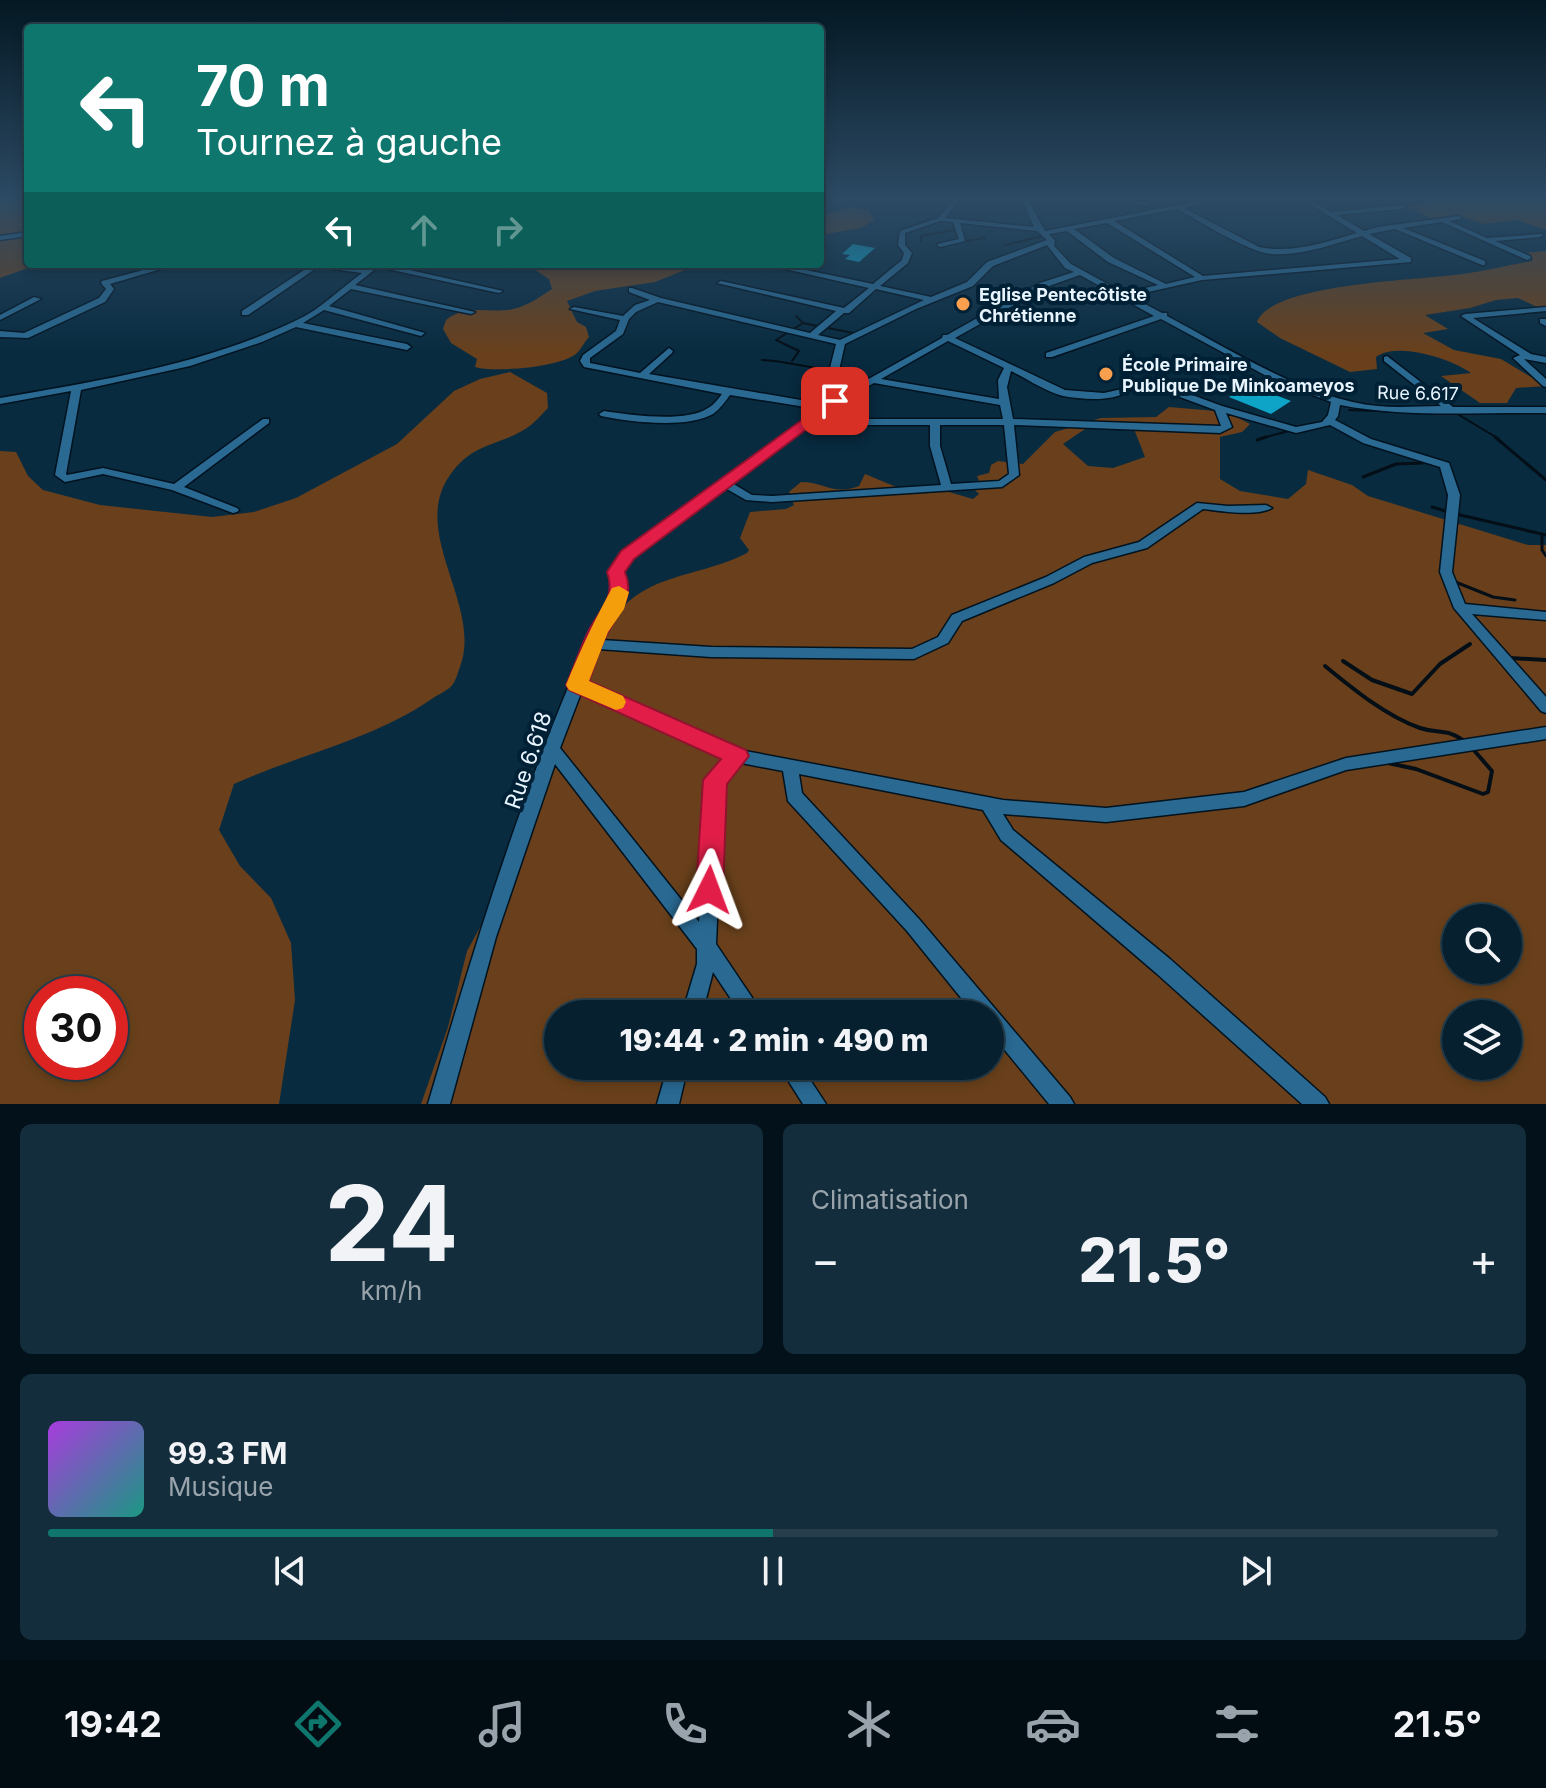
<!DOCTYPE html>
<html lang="fr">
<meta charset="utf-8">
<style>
body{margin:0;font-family:Inter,sans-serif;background:#142d3c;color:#f1f3f6;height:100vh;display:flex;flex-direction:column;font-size:30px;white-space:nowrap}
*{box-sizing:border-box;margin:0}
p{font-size:26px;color:#98a3ab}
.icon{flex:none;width:44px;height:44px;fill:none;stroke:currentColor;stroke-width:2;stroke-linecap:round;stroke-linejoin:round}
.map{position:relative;height:1104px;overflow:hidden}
.drawer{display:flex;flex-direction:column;gap:20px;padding:20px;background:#03121a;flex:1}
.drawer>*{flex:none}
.hud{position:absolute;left:24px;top:24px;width:800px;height:244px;border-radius:8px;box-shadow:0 4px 12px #0003,0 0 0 2px #273e4c;background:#0f766e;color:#fff;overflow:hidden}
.tools{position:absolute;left:1442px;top:904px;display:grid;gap:16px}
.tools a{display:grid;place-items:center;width:80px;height:80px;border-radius:50%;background:#062030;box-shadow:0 4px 12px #0003,0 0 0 2px #273e4c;font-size:40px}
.speed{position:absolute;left:24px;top:976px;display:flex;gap:16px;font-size:40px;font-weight:700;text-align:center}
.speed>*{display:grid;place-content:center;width:104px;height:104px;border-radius:50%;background:#062030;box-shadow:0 4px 12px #0003,0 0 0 2px #273e4c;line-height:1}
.speed .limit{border:12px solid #d22;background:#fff;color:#111}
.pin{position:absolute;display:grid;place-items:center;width:68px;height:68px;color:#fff;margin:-34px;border-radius:16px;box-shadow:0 4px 12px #0006}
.me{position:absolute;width:88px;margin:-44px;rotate:3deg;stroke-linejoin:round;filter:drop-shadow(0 0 6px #0008)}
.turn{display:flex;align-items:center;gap:28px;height:168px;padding:0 40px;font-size:36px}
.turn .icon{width:104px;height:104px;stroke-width:2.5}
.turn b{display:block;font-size:56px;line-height:68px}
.lanes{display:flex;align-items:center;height:76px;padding:0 40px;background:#0003;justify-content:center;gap:40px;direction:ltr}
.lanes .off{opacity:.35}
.big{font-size:60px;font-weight:800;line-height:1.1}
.drawer .widget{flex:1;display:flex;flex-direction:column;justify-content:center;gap:12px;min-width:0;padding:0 28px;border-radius:12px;background:#142d3c}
.drawer .dial{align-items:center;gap:0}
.dial b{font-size:104px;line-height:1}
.song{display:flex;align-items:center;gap:24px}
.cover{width:96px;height:96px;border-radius:12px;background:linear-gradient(135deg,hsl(280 70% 55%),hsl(170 70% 35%))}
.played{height:8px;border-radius:4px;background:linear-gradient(90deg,#0f766e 50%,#273e4c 50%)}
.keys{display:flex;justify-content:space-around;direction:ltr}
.heat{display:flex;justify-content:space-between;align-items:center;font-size:44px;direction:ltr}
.drawer .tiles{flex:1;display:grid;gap:20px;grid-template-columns:1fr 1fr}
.widget:last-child{grid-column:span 2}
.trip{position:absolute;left:544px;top:1000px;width:460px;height:80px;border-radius:40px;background:#062030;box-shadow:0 4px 12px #0003,0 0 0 2px #273e4c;font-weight:800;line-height:80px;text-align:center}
.tab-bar{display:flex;height:128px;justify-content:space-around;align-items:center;background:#020d13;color:#98a3ab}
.tab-bar .icon{width:56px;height:56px}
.tab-bar .selected{color:#0f766e}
.tab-bar b{font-size:36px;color:#f1f3f6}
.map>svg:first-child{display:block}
.green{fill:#69401b;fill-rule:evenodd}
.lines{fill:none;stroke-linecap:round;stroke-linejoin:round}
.stream-far2{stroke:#040e16;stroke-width:2}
.stream-far1{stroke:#040e16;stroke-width:3}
.stream{stroke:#040e16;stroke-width:4}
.building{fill:#0da4c7}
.minor-casing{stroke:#01121f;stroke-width:3}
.minor{fill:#296992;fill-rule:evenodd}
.route{fill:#e11d48;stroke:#92132f;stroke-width:2}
.slow{fill:#f59e0b}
.poi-dot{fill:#f99f4d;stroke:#002135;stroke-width:3}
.labels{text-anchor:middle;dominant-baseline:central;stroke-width:8;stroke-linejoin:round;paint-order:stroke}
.far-poi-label{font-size:18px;font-weight:bold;fill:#e8f4fe;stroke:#002135;text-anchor:start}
.far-street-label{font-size:18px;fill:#e8f4fe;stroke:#002135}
.street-label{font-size:22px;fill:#e8f4fe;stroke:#002135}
</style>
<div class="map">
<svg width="1546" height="1104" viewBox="0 0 1546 1104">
<rect width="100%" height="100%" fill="#082b40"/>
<g class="green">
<path d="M0,200H28V264H39L0,278Z"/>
<path d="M1421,200H1546V230L1517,220L1483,224L1460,216L1435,220L1405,206L1427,204Z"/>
<path d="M849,207L868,210L874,220L861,228L820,235V216Z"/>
<path d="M1546,251V307H1537L1518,298L1496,300L1470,308L1425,315L1448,329L1423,333L1454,350L1501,359L1546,386L1516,388L1507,403H1480L1441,376L1471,373C1452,359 1397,341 1376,357L1377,369L1350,372L1280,338L1257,322C1270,284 1417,280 1454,275C1481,272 1507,265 1533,261L1524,253Z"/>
<path d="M526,264H700L655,282L595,291L567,301L577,322L586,327L589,337C584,342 582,348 577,353C563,367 494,373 475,367L477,359L451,343L443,329L446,320C465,305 485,312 507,310C525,308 538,298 552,289L549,279Z"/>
<path d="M510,372L547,393L548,408C542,414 537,420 531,425C504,446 474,440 450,475C409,533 483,606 460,667C458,672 456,680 453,684C449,690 439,694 433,698C373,740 300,754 234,784L219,830L240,866L271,898L291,943L295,1000L279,1104H0V451L16,452L28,476L43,490L100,505L212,517L254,512L296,498L397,444L454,391L480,379ZM42,994H110V1062H42Z"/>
<path d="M1169,407L1227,412L1250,424L1242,432L1220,437V479L1240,491L1288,499L1306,484L1308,470L1352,485L1368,496L1528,545H1546V1104H421L448,1027L467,951L494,902L603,644C602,635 607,630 612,622C642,572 700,578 747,553L749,550L740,538L750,512L786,509L794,505L789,492L801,482C826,482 832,496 859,486L865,474L906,491L949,492L973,499L979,494L975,490L979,481L977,476L989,473L991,465L998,461L1023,464L1055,432L1101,418L1156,417ZM1085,429H1134L1145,457L1113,468L1088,466L1063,444ZM1456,918H1508V970H1456ZM558,1014H990V1066H558ZM1456,1014H1508V1066H1456Z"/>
</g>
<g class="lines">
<g class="stream-far2">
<path d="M906,229L930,219"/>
<path d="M921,241V236L955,230"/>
<path d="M965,241L985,238"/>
<path d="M1005,245L1043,236"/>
<path d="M796,316L803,323"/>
<path d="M762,360C787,361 808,368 832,370"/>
<path d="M792,361L799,351L776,340L803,323L858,334"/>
<path d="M1349,410L1435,413"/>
<path d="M1454,412L1499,439"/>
<path d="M1259,439L1292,430"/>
</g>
<g class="stream-far1">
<path d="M1495,437L1546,480"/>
<path d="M1257,440L1266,437"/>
<path d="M1363,477L1396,464L1422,463"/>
<path d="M1432,507L1449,512"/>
<path d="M1456,514L1546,535"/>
<path d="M1542,534V550L1546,556"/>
<path d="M1453,581L1493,597L1515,600"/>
</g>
<g class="stream">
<path d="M1510,658L1546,660"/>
<path d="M1343,661L1372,680L1412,694L1440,664L1470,644"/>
<path d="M1325,666C1353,689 1386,716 1420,728C1441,735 1446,727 1467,743"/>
<path d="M1388,763L1416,769L1483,794L1488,792L1492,771L1472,748"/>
</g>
</g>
<g class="building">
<path d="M853,244L875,248L859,262L845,259L850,255L842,254Z"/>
<path d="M1249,385L1291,401L1271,414L1229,397Z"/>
</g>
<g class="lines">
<defs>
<g id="minor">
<path d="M953,200H959L945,218L1034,227L1022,200H1028L1045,231L1204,200H1216L1184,208L1259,247C1292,254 1326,242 1357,233L1303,200H1310L1331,212L1402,205L1405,207L1402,209L1337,215L1364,231L1378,227L1459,216L1462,218L1461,219L1449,221L1487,238L1542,234L1543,235L1540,237L1495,241L1530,256L1531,258L1527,260L1442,222L1403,228L1485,261V265H1482L1395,229L1369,234L1411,258V262L1202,280L1130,296L1162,313H1167V316C1229,349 1309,400 1378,406C1399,408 1420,406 1441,406L1384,361V357L1387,356L1453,407H1546V413C1478,412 1407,418 1340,405L1338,416L1335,420L1371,439L1449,463L1460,495L1452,572L1465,604L1546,612V620L1472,614L1546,697V713L1541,711L1454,608L1440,572L1448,495L1440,467L1363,443L1330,425L1296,433L1226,413L1232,427L1220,433L1014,425L1019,475L1002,487L772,502L746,500L725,488L632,558L622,572C624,576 627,580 627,585C629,605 609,622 602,640L711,647L912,649L938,637L952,615L1046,577L1084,557L1139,542L1197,503L1228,506L1266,505L1272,508C1256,517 1221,511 1203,509L1147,548L1092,563L1054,583L962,621L948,643L914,659L711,657L598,649L585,682L740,750L1003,800L1106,808L1244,792L1346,758L1546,727V739L1346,770L1244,806L1106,822L1003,814L1013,830L1170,959L1325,1097L1329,1104H1302L1156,973L1001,840L983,810L799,774L802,793L919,919L1070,1097L1074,1104H1049L990,1032V1014H974L907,931L788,801L783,771L741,763L723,782L716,944L763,1014H741L713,972L702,1014H682L697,964V949L555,764L496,937L450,1104H428C470,962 513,819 570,683C577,666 584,648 591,632C603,609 620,601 610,572L624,552L809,416L810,413L818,409L730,395C725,402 720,409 713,414C686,429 630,422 601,416L599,414L604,411C630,415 686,423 708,408C714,405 718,399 722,394L584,367L580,361L583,355L616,331L620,320L570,309L574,307L623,316L635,305L650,300L629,292V288H632L661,298L810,333L836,311L717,283L721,281L844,308L869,288L763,264H777L873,284L902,260L904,253L898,245L900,231L938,218ZM1177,209C1199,221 1248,252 1271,254C1302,256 1333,244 1362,236L1400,259L1203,276L1114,221ZM940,221L953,222L959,239L938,244L937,245L940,247L965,241L960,223L1037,231L1047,240L987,262L967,282L931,297L880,286L908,263L912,253L905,245V233ZM1107,223L1195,277L1166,284L1114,258L1074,229ZM1067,231L1108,262L1158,285L1124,293L1071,264L1054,246L1055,241L1049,234ZM1047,245L1065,268L1074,272L1040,283L947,335H943L942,338L838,396L835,388L845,344L916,309L973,286L993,266ZM1080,275L1154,316L1046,353V357H1052L1161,319L1274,380L1331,402L1328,415L1322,422L1296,427L1222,406L1149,379L1130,380L1122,389L1104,393L1065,390L955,338L1046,287ZM876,289L924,300L840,340L818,335L844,313H849ZM658,302L836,344L825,388L830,400L824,404L649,374L672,353L673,351L669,348L640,373L590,363V358L623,334L629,319L636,312ZM948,341L1004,368L998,380L999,399L881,379ZM1011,371C1027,379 1046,392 1063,396C1086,400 1120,403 1136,385L1145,384L1215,410L1221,426L1013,419L1007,387ZM874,383L1000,405L1003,419H843L822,415L838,403ZM816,420L843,425H930V446L941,485L772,496L752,495L732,483ZM940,425H1004L1009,474L999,481L951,484L940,446ZM581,693L727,758L707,780L699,922L560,748Z"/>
<path d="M1112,200H1129L1151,204L1148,206Z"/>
<path d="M28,232V236L0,240V236Z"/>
<path d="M166,264H178L110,284L114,289L105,302L28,338L0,337V331L24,333L99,298L106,289L101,283L102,281Z"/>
<path d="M307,264H329L367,269L373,264H383L503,291L499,293L378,267L355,285L475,312L471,314L351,289L329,306L425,333L421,336L324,310L303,323L407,344L411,347L407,350L296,327L262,342L190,366L81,390L66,474L67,475L103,468L174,484L263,419H269V423L184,487L237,508L239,510L237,512L233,513L172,490L103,474L65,482L55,475L71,391L0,404V398C101,380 203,365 297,320C321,309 341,288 362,273L318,267L248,315H242V311L310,266Z"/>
<path d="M475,264H485L486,265L482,267Z"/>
<path d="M34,297L41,299L0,320V315Z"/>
<path d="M1546,307V311L1473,318L1531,354L1546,357V363L1524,359L1546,379V387L1543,386L1513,358L1520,355L1461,316L1465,314Z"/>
<path d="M1540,319H1546V326L1540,323Z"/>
<path d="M668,1066H688L679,1104H657Z"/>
<path d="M779,1066H801L826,1104H803Z"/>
</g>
</defs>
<use href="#minor" class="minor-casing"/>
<use href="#minor" class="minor"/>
</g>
<linearGradient id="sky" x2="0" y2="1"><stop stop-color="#041823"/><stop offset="0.56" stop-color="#2c4a64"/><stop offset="1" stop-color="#2c4a64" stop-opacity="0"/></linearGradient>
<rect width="1546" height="354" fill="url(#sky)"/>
<path class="route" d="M835,396L842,401L840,404L634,559L625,572C635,597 620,611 608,632C600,647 595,665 589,681L746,750L749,756L727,784L723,890L719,899L709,902L700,899L696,890L703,780L721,759L569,690L566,685C574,667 580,648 589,630C600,609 616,597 607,572L621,551Z"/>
<path class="slow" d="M619,586L629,592L624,609L608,632L589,681L623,696L626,702L623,708L616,710L569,690L566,685C580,651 595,619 612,588Z"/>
<g class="poi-dot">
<circle cx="963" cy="304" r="8"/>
<circle cx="1106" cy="374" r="8"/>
</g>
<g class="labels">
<g class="far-poi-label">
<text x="979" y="294">Eglise Pentecôtiste<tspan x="979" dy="21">Chrétienne</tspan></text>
<text x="1122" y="364">École Primaire<tspan x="1122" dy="21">Publique De Minkoameyos</tspan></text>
</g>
<g class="far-street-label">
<text transform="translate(1418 393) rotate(1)">Rue 6.617</text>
</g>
<g class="street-label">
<text transform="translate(528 760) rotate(-71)">Rue 6.618</text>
</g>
</g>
</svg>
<div class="tools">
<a><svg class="icon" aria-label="search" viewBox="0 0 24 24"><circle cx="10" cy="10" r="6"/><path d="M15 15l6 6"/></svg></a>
<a><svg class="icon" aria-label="layers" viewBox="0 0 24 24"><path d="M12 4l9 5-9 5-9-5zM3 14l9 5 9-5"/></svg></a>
</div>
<div class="speed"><div class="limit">30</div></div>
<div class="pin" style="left:835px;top:401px;background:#d93025"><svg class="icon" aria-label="arrive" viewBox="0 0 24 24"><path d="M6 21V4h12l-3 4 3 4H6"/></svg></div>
<svg class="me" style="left:709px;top:890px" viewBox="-20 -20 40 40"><path d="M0-17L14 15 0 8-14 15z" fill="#e11d48" stroke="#fff" stroke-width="4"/></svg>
<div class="trip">19:44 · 2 min · 490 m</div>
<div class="hud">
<div class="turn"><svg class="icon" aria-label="left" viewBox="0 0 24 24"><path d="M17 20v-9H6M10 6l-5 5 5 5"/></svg><div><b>70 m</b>Tournez à gauche</div></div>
<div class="lanes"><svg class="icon" aria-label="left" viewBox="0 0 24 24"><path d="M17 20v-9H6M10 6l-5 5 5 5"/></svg><svg class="icon off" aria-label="ahead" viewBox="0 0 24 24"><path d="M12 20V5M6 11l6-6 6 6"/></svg><svg class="icon off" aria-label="right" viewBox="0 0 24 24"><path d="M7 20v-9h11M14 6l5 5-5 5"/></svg></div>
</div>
</div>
<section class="drawer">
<div class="tiles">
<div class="widget dial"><b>24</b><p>km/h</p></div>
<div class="widget"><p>Climatisation</p>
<div class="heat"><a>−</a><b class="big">21.5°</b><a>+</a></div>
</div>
<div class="widget">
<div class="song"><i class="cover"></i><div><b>99.3 FM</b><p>Musique</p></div></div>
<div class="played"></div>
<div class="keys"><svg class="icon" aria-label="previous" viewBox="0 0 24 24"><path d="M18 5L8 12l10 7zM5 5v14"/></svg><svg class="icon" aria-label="pause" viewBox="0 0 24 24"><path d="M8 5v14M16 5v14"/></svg><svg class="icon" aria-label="next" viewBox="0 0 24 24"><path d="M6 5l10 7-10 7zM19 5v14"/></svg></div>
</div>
</div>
</section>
<nav class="tab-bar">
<b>19:42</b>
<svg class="icon selected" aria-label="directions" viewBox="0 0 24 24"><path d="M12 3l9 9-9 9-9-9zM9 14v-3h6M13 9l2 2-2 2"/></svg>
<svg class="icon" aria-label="music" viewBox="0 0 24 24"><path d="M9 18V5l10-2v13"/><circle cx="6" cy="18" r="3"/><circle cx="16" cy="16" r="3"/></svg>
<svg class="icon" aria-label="phone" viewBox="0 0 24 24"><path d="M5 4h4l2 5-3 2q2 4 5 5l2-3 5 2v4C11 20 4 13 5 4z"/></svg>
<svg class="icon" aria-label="climate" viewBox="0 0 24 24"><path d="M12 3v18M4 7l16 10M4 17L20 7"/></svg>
<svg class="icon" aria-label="car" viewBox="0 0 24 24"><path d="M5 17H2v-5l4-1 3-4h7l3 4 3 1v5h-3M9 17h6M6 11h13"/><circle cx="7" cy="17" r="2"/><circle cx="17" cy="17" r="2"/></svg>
<svg class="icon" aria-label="filters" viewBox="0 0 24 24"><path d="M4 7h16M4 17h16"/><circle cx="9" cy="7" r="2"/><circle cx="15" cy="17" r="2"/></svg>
<b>21.5°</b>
</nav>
